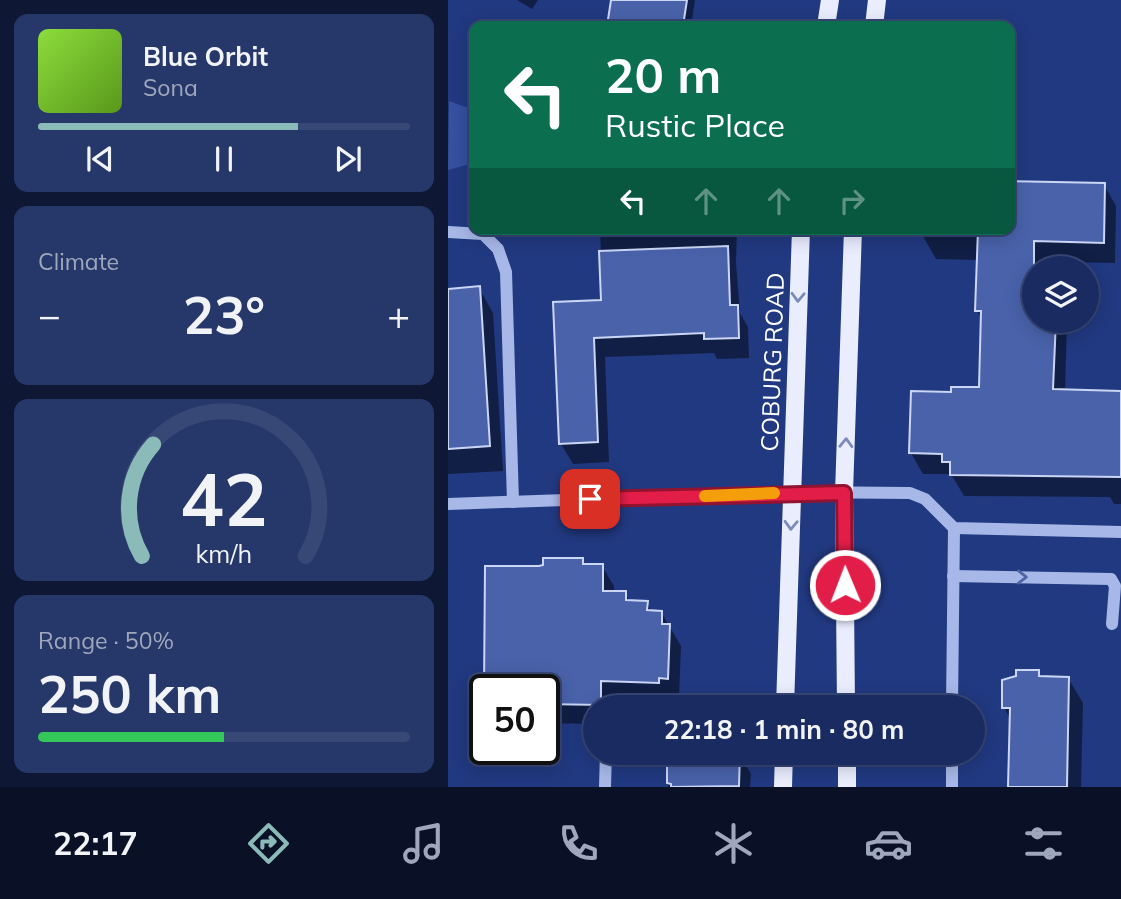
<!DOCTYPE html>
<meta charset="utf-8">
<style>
body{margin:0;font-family:Mulish,sans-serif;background:#26376a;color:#f1f3f6;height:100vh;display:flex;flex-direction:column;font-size:26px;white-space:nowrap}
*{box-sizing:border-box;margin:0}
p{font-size:23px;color:#9fa7bd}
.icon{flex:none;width:38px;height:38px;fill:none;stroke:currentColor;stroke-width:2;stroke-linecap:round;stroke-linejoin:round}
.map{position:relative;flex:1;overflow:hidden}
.side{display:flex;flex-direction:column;gap:14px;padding:14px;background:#0e1835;width:448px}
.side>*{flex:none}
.top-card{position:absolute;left:21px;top:21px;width:546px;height:214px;border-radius:14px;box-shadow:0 4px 18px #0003,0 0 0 2px #374776;background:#0b6e4f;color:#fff;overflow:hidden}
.tools{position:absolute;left:574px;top:256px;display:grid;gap:14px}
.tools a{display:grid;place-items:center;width:77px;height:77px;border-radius:50%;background:#192b61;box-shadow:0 4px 18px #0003,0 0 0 2px #374776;font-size:35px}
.speed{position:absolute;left:21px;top:674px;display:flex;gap:14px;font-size:35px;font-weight:700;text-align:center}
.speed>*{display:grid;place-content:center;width:91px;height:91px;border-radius:50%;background:#192b61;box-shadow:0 4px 18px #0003,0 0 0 2px #374776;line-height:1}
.speed .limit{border:4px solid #111;border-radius:10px;background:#fff;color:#111}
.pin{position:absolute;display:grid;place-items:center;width:60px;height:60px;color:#fff;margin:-30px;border-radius:14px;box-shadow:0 4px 10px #0006}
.me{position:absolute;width:77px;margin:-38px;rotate:359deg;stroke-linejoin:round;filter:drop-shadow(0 0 5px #0008)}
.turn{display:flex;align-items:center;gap:24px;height:147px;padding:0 21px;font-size:32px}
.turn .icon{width:91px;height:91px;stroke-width:2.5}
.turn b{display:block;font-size:49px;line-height:60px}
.lanes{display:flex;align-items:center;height:66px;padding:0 21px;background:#0003;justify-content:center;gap:35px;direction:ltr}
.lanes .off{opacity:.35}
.big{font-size:52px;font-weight:700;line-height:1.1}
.side .widget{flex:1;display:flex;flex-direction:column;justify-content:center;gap:10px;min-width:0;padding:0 24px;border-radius:14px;background:#26376a}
.side .dial{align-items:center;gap:0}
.dial svg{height:182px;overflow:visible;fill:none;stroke:#374776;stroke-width:7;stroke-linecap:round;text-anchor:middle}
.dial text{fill:#f1f3f6;stroke:none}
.song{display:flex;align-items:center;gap:21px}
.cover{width:84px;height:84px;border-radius:10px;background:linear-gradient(135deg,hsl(90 70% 55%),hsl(90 70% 35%))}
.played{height:7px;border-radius:4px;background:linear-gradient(90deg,#8bbbb9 70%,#374776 70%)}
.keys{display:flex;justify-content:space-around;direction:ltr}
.heat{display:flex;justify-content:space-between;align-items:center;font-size:38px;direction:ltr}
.charge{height:10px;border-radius:5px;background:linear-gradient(90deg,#34c759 50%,#374776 0)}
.trip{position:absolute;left:135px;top:695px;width:402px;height:70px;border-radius:35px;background:#192b61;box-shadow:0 4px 18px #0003,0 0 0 2px #374776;font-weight:700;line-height:70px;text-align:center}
.menu{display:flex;height:112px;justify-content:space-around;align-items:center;background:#0a1127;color:#9fa7bd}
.menu .icon{width:49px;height:49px}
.menu .on{color:#8bbbb9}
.menu b{font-size:32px;color:#f1f3f6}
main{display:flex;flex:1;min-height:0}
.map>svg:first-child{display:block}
.green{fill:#35519f}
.shadow{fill:#0007}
.building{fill:#4962aa;stroke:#cbd6f6;stroke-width:2}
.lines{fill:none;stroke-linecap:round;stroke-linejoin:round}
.minor{stroke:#a7b8e8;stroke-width:12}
.major{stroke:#e9edfe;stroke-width:18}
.oneway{stroke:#7b8ab9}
.oneway2{stroke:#5065a5}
.route-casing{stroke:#92132f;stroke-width:18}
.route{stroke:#e11d48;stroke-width:12}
.slow{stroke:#f59e0b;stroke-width:12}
.labels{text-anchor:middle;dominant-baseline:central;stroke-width:7;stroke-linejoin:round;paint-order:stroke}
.street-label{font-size:24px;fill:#fff;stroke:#213981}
</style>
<main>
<section class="side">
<div class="widget">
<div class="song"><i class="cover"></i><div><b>Blue Orbit</b><p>Sona</p></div></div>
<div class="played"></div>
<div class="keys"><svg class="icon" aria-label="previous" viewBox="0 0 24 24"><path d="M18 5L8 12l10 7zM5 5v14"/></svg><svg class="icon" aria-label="pause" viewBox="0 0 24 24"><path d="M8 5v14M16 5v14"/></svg><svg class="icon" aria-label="next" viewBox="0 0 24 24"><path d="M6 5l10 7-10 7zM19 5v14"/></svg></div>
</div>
<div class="widget"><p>Climate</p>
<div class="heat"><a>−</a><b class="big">23°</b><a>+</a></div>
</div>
<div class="widget dial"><svg viewBox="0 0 100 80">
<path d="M14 69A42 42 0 1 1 86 69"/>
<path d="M14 69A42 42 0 0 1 19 20" stroke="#8bbbb9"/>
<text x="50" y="56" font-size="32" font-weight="700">42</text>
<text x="50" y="72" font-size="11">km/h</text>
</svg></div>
<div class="widget"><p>Range · 50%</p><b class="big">250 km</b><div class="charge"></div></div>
</section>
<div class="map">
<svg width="673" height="787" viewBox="0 0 673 787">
<rect width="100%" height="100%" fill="#213981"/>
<path class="green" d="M1,101L26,110V163L0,170Z"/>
<g class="shadow">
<path d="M69,0H90L84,9Z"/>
<path d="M164,0H247L243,26H161Z"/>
<path d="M562,174L565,183L656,185L668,206L667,263L621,262V268H586V320H619L617,391L673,393V504H666L662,497L516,496L503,474H475L463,453L505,394L533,389L535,321L529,311L531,260L488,259L476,238V229H562Z"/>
<path d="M152,229H289L288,263L292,313L300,327L301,358L269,359L266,353L157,357L161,462L125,464L113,444L155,302Z"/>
<path d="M31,288L45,313L55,471L0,474V290Z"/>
<path d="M134,560L137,566H154L166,586V593H177L182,602H199L204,612H213L233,646L231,698H222V702L164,701V707H147V724L96,723L91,568Z"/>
<path d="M590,672L594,678H620L635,703L633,787H562L563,721L556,707Z"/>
<path d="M47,749H89V752H49Z"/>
<path d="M291,753L303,774L302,787H220L221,754Z"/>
</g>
<g class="building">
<path d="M163,0H239L235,26H159Z"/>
<path d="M562,181L657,183L656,243L586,241V320H608L605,389L673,391V477L502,475V462H494V454L461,453L463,391L503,392V387H531L533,311H527L530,229H562Z"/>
<path d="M280,246L282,305H290L291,338L256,339V333L146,338L150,442L111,444L105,302L153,300L151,251Z"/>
<path d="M32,286L42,446L0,449V289Z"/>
<path d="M95,558H135V564H155V591H178V600L200,601L199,610L214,611V624H222L220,679L211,678V683L153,681V705L96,704V690H36L37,566H91L95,565Z"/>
<path d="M568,670H591V676L621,677L619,787H560L562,708H554V680L568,676Z"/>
<path d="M292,752L291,786L223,787V784L219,783V753Z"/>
</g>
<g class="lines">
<g class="minor">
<path d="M0,232L35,234L50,249L58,272L65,502"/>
<path d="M0,504L344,492L462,493L477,499L506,528L673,532"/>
<path d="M505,576L663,579L667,586L664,624"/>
<path d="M398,700L504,699"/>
<path d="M504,707L506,528"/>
<path d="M157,787L158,752"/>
<path d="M504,787V752"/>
</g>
<g class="major">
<path d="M378,26L382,0"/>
<path d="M426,26L429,0"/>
<path d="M337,707L353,229"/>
<path d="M398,707L396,493L405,229"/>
<path d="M399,752V787"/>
<path d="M335,787L336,752"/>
</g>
</g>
<defs><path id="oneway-chevron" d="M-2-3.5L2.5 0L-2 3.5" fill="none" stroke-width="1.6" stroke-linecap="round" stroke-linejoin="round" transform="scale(1.75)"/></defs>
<g class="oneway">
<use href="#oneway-chevron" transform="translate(350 297) rotate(92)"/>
<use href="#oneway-chevron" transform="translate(398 443) rotate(-88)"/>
<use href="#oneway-chevron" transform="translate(343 525) rotate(92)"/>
</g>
<use class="oneway2" href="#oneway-chevron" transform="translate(574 577) rotate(1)"/>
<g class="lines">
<defs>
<path id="route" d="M142,499L396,493L397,585"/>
</defs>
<use href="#route" class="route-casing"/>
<use href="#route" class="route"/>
<path class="slow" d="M257,496L326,493"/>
</g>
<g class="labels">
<g class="street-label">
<text transform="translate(324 362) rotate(-88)">COBURG ROAD</text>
</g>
</g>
</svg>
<div class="tools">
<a><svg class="icon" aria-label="layers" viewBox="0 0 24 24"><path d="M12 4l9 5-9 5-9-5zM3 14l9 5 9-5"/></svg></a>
</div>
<div class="speed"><div class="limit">50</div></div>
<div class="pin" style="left:142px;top:499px;background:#d93025"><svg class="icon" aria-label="arrive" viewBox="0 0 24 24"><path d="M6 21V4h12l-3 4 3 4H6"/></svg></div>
<svg class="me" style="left:397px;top:585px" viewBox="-20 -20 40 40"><circle r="17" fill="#e11d48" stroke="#fff" stroke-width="3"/><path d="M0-11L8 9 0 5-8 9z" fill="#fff"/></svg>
<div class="trip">22:18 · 1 min · 80 m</div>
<div class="top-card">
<div class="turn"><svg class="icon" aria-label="left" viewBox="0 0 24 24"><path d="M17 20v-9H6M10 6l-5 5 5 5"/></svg><div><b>20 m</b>Rustic Place</div></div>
<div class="lanes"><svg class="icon" aria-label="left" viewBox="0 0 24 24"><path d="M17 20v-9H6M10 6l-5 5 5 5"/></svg><svg class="icon off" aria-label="ahead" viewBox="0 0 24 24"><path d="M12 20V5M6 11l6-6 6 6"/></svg><svg class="icon off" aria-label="ahead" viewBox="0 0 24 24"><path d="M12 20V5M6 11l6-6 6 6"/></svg><svg class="icon off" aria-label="right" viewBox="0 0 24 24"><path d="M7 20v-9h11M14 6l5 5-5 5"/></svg></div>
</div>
</div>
</main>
<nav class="menu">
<b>22:17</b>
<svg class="icon on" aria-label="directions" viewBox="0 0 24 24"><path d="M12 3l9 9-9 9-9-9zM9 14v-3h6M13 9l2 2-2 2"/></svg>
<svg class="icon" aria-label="music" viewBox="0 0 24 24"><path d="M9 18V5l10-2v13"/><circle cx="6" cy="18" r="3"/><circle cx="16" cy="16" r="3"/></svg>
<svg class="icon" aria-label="phone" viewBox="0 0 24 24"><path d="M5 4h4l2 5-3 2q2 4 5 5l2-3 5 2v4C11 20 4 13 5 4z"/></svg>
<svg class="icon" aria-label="climate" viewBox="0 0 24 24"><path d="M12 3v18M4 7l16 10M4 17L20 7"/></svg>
<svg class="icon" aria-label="car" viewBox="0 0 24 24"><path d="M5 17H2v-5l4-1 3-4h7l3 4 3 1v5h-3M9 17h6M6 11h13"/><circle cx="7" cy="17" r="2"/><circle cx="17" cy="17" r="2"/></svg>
<svg class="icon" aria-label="filters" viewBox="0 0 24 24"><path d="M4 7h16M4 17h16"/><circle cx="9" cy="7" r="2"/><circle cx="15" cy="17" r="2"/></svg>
</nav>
